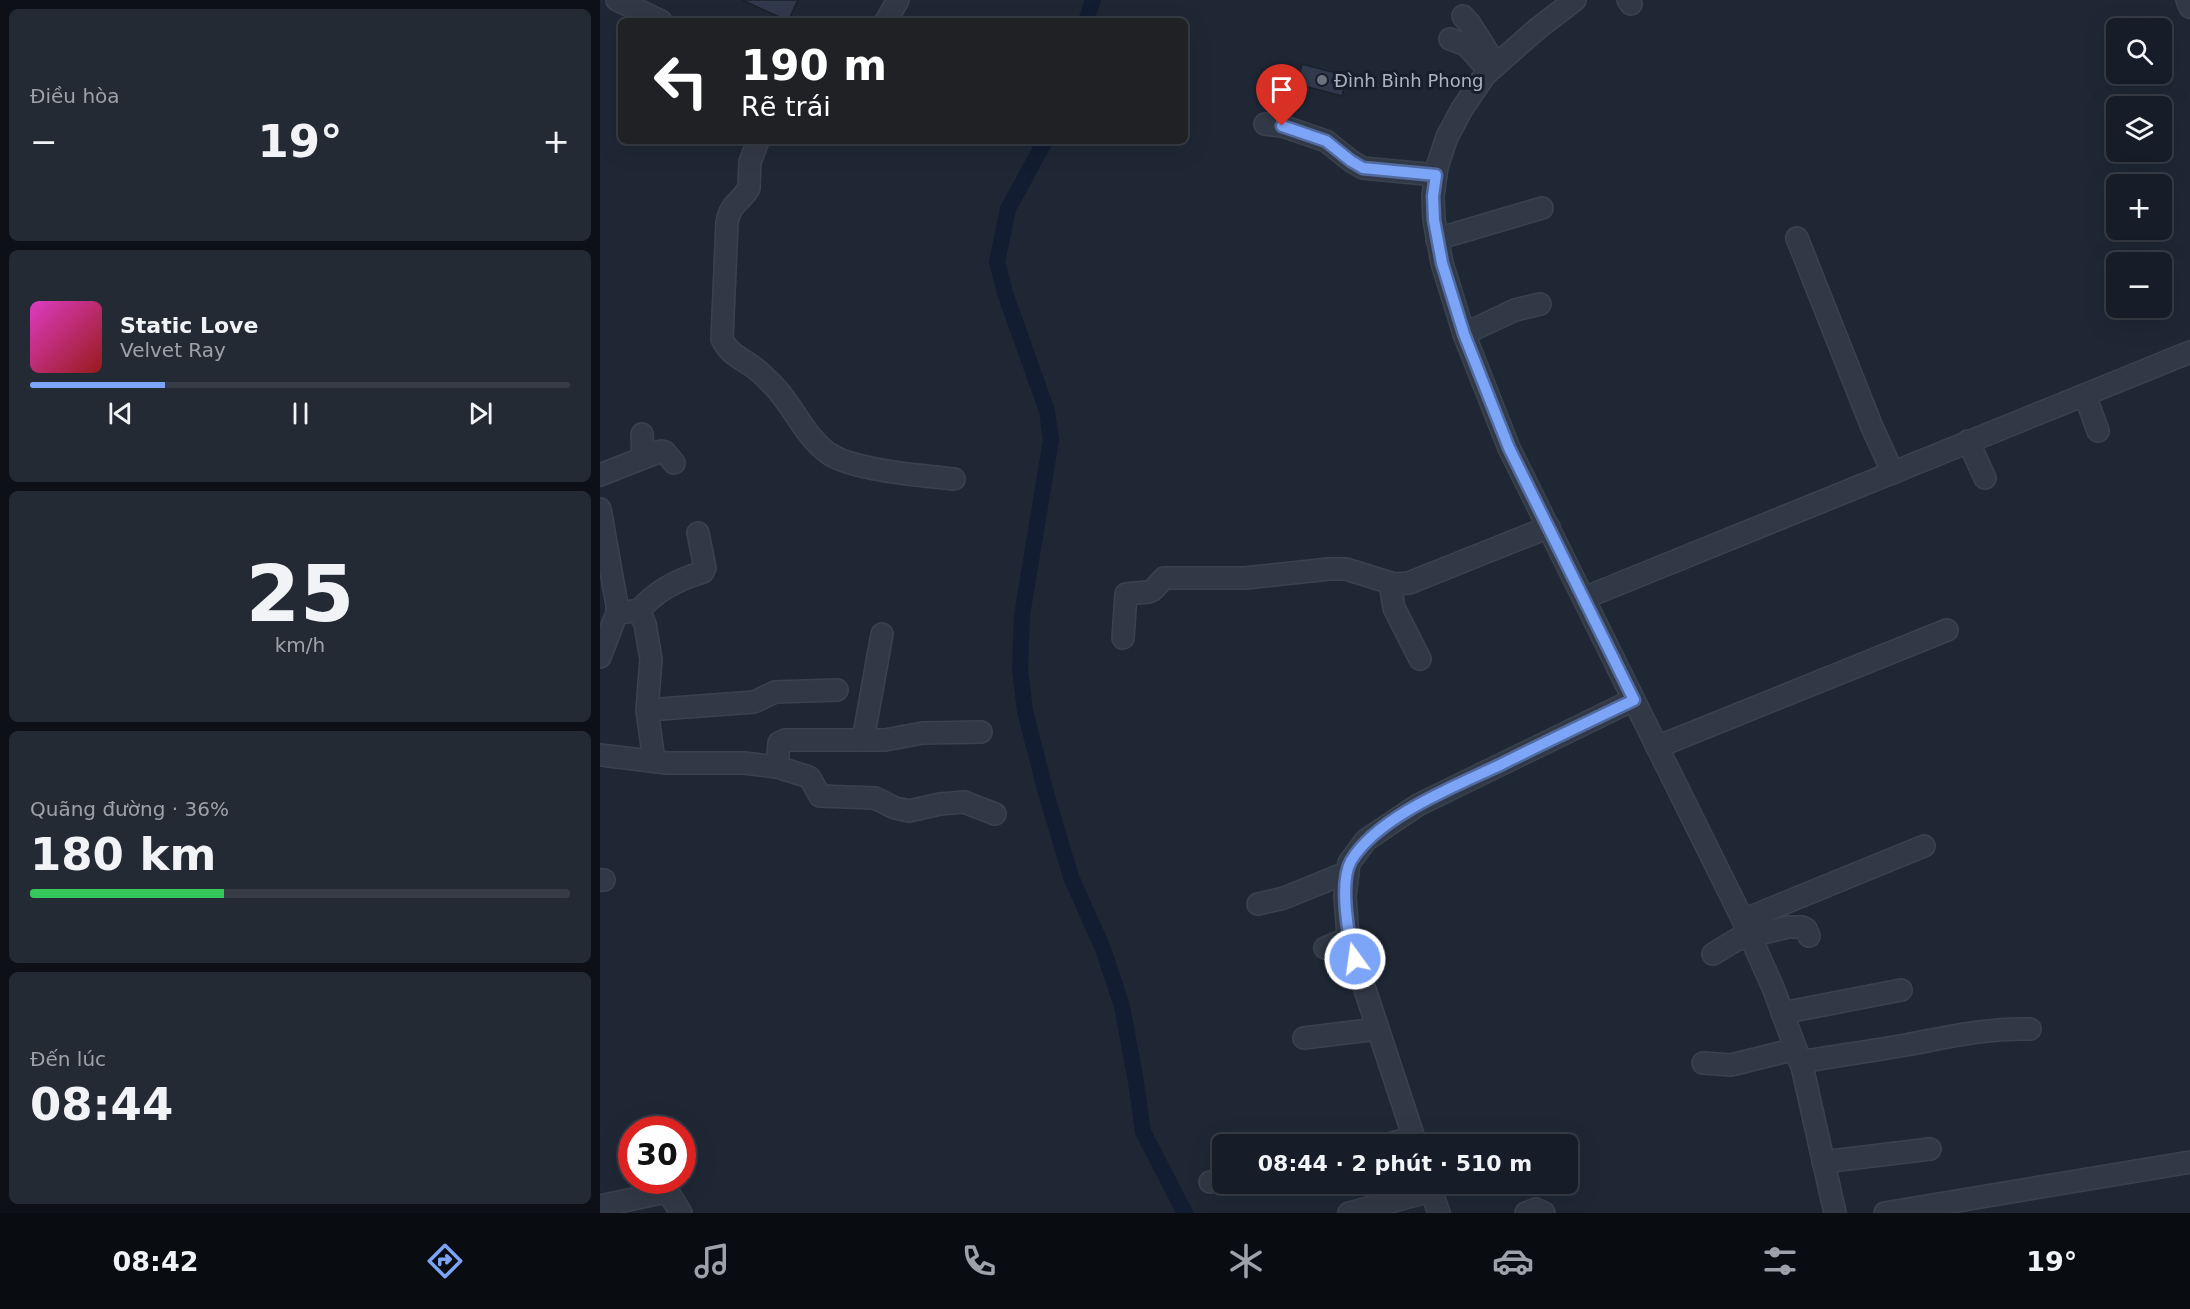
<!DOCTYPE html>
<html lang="vi">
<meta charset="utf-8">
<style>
body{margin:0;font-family:"DejaVu Sans",sans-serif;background:#242a34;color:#f1f3f6;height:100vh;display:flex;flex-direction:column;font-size:22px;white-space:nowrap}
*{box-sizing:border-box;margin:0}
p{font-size:20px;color:#9ea2a8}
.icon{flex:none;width:33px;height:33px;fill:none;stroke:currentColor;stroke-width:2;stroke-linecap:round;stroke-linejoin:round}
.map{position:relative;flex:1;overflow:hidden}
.drawer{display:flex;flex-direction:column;gap:9px;padding:9px;background:#0d1016;width:600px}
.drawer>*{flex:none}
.guide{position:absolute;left:18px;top:18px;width:570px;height:126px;border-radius:9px;box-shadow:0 6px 24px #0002,0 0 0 2px #363b45;background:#202124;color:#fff;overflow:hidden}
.controls{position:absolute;left:1506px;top:18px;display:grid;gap:12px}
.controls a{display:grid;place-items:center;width:66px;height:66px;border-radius:9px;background:#171d28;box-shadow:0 6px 24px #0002,0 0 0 2px #363b45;font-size:30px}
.speed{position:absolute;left:18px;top:1116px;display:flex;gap:12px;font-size:30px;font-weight:700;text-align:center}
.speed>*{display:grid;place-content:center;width:78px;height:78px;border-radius:50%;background:#171d28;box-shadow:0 6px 24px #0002,0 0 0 2px #363b45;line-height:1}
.speed .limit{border:9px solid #d22;background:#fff;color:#111}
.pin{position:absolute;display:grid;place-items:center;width:51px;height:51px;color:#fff;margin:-62px -26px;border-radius:50% 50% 50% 0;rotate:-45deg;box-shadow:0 0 6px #0007}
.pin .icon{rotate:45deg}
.me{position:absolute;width:66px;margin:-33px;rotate:346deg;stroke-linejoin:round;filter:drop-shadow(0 0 4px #0008)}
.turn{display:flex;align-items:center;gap:21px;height:126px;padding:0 24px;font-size:27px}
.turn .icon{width:78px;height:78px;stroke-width:2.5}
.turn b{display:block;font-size:42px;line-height:51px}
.big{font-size:45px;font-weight:600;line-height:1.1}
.drawer .card{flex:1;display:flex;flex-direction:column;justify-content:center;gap:9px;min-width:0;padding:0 21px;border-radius:9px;background:#242a34}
.drawer .dial{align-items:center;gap:0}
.dial b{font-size:78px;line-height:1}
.song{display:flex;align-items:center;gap:18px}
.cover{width:72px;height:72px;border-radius:9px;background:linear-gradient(135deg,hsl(310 70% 55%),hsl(0 70% 35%))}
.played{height:6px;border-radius:3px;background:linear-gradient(90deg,#7ca4f7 25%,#363b45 25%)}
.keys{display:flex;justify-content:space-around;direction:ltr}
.heat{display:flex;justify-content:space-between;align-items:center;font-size:33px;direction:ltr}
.charge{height:9px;border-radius:4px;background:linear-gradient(90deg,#34c759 36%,#363b45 0)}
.trip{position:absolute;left:612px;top:1134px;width:366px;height:60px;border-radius:9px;background:#171d28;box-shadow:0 6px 24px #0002,0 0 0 2px #363b45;font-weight:600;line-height:60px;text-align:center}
.dock{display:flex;height:96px;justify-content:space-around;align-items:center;background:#090c10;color:#9ea2a8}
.dock .icon{width:42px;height:42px}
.dock .current{color:#7ca4f7}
.dock b{font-size:27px;color:#f1f3f6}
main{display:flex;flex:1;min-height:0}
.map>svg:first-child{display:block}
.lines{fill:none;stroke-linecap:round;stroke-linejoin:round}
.canal{stroke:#131d31;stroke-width:16}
.building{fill:#303a4c;stroke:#1a202c;stroke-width:1.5}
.minor-casing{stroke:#3b424f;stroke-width:24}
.minor{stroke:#323946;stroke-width:21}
.route-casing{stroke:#516ba1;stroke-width:15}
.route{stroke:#7ca4f7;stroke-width:10}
.worship-dot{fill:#6b7280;stroke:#181e2a;stroke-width:2}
.labels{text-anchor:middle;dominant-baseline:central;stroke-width:6;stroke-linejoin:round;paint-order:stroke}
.poi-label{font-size:18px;fill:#abb3c3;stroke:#181e2a;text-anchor:start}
</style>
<main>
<section class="drawer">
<div class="card"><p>Điều hòa</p>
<div class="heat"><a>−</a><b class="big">19°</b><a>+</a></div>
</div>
<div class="card">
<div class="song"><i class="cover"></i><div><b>Static Love</b><p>Velvet Ray</p></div></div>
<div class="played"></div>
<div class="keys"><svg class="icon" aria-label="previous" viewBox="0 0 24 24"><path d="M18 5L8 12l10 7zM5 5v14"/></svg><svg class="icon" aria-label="pause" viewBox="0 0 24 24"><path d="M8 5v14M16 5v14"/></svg><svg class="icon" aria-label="next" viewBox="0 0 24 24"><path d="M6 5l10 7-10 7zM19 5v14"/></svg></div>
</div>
<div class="card dial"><b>25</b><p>km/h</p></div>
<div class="card"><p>Quãng đường · 36%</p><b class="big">180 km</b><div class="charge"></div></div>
<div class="card"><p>Đến lúc</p><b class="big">08:44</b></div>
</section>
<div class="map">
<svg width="1590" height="1213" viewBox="0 0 1590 1213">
<rect width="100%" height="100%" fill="#1f2735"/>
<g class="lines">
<g class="canal">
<path d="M486,21L493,0"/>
<path d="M445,141L408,209L397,262L405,293L447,411L451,440L422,615L420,670L425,711L446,793L471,877L503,949L522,1006L536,1082L543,1132L585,1213"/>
</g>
</g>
<g class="building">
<path d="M142,0H198L188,21Z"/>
<path d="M702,64L747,76L742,96L697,84Z"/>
</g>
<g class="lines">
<defs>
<g id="minor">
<path d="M17,0L61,21"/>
<path d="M975,0L937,29L885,75L862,109L847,137L837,167L833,196L834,220L842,263L864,334L909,448L1143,920L1174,990L1202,1066L1235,1213"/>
<path d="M1028,0L1031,4"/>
<path d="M1587,0L1590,7"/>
<path d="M863,16L870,24L896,65"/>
<path d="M286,21L298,0"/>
<path d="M850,39L866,45L885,66"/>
<path d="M665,124L682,126L726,141L751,161L763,168L836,175"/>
<path d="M158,141L150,162L149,188C141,202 130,203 127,223L122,339C129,354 139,357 152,366C159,371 166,378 173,385C193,405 205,437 228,453C251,470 324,476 354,479"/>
<path d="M1197,238L1272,427L1293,473"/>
<path d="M837,239L942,208"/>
<path d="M864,334L915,310L940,304"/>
<path d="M1485,395L1498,431"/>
<path d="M42,434L43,457"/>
<path d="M1368,441L1385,478"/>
<path d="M0,475L61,451L65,452L74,463"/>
<path d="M0,509L17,605V613L0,657"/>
<path d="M790,583L794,608L820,659"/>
<path d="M984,598L1590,352"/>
<path d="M17,613L34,611L41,615L45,624L51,659L47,710L54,761"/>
<path d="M37,613C55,591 77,580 103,572L105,568L98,533"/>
<path d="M523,638L526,594L548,592L553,590L564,578H645L729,569H746L794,584L809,583L949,527"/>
<path d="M47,710L154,702L175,692L237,690"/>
<path d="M263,740L282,634"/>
<path d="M1057,747L1347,630"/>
<path d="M0,755L67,763H144L177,767L206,776L210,778L220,796L275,798L295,808L309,811L340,804L364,802L395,814"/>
<path d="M177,767L179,743L185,740H285L323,733L381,732"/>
<path d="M0,880H4"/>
<path d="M658,904L684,898L748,872"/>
<path d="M1143,920L1324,846"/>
<path d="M725,948L748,938"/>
<path d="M1113,954L1136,940L1188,927H1202L1206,929L1209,936"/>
<path d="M1182,1013L1301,990"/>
<path d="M704,1038L777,1029"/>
<path d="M1200,1062C1236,1056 1271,1051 1306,1045C1349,1037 1386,1028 1430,1029"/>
<path d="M1103,1063L1131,1065L1196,1049"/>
<path d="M788,1144L813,1138"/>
<path d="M816,1144L748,938L745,896L749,863L766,840L818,805L1033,700"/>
<path d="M1223,1162L1330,1149"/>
<path d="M610,1182L622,1180"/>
<path d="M829,1184L839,1213"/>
<path d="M0,1206L61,1193L70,1195L81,1213"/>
<path d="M749,1213L831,1191"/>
<path d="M926,1213L936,1209L944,1213"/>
<path d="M1285,1213L1590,1162"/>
</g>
</defs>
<use href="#minor" class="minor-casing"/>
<use href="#minor" class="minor"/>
</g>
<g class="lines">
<defs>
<path id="route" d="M682,126L726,141L751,161L763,168L836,175L833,196L834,220L842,263L864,334L909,448L1034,700C990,721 946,742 902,764C856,786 778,816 751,861C739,882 748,937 755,959"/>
</defs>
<use href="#route" class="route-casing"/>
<use href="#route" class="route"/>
</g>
<circle class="worship-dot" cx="722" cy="80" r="6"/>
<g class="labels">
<g class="poi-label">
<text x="734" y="80">Đình Bình Phong</text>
</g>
</g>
</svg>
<div class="controls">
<a><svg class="icon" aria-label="search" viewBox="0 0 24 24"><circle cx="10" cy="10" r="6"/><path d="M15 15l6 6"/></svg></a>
<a><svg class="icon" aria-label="layers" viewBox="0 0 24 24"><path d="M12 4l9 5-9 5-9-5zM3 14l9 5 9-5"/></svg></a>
<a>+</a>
<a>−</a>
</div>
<div class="speed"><div class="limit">30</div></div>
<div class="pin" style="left:682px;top:126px;background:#d93025"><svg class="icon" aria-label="arrive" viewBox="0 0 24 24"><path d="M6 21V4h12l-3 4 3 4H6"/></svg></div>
<svg class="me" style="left:755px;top:959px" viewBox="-20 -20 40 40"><circle r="17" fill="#7ca4f7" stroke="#fff" stroke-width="3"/><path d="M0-11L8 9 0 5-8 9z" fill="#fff"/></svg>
<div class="trip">08:44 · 2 phút · 510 m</div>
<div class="guide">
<div class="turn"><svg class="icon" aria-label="left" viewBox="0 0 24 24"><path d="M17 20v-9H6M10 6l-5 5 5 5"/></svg><div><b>190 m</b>Rẽ trái</div></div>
</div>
</div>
</main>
<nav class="dock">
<b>08:42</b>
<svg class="icon current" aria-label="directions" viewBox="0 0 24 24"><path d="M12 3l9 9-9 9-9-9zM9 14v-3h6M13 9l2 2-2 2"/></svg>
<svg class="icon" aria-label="music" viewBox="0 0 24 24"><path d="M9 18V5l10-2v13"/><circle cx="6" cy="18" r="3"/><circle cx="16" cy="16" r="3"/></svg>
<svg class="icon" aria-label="phone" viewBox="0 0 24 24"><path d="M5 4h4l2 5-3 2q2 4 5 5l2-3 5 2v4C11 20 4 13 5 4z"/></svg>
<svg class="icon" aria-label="climate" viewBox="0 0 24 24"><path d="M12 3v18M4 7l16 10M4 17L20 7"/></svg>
<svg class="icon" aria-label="car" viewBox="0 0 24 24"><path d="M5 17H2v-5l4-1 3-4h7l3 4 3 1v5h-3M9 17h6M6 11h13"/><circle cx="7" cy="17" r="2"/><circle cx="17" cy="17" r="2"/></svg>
<svg class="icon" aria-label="filters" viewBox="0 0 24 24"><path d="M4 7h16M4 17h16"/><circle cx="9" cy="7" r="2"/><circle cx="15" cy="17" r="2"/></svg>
<b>19°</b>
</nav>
